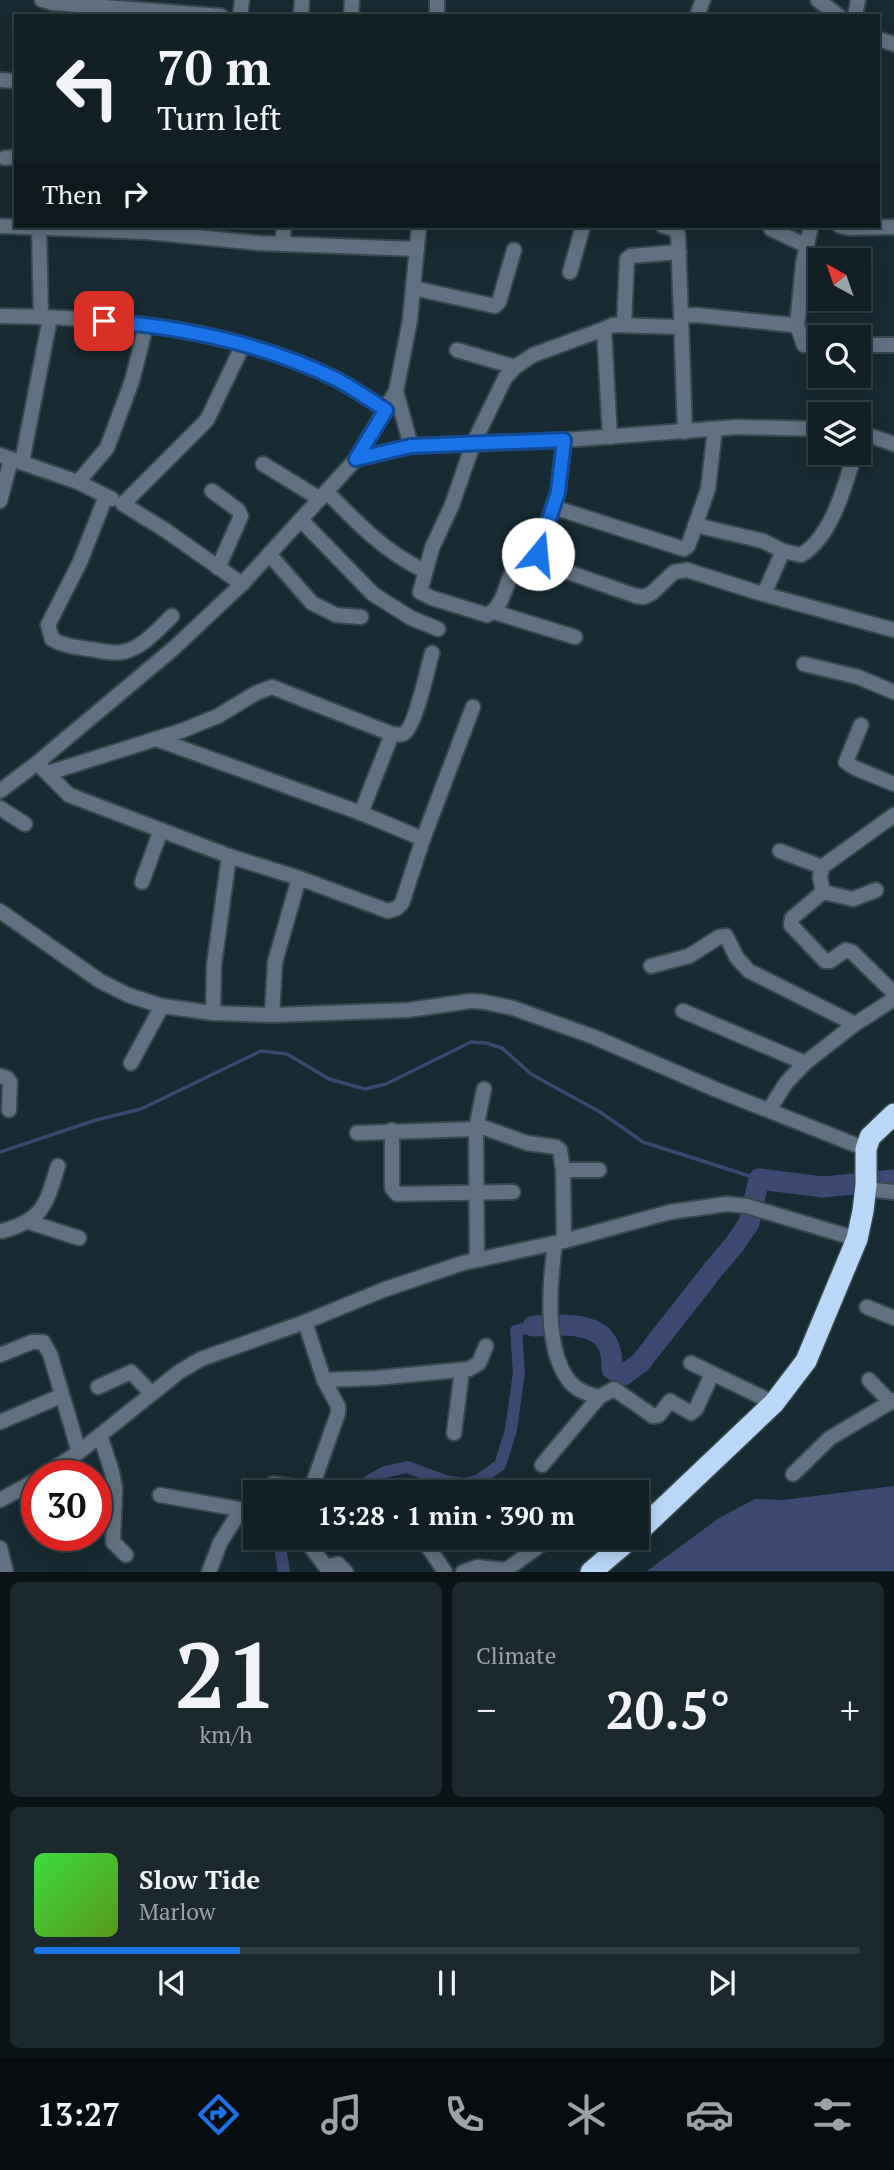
<!DOCTYPE html>
<meta charset="utf-8">
<style>
body{margin:0;font-family:"PT Serif",serif;background:#1b282e;color:#f1f3f6;height:100vh;display:flex;flex-direction:column;font-size:26px;white-space:nowrap}
*{box-sizing:border-box;margin:0}
p{font-size:23px;color:#9ca3a7}
.icon{flex:none;width:38px;height:38px;fill:none;stroke:currentColor;stroke-width:2;stroke-linecap:round;stroke-linejoin:round}
.map{position:relative;height:1572px;overflow:hidden}
.panel{display:flex;flex-direction:column;gap:10px;padding:10px;background:#0a1215;flex:1}
.panel>*{flex:none}
.top-card{position:absolute;left:14px;top:14px;width:866px;height:214px;border-radius:0px;box-shadow:0 4px 18px #0003,0 0 0 2px #313e43;background:#122026;color:#f1f3f6;overflow:hidden}
.needle{width:46px;rotate:320deg}
.tools{position:absolute;left:808px;top:248px;display:grid;gap:14px}
.tools a{display:grid;place-items:center;width:63px;height:63px;border-radius:0px;background:#122026;box-shadow:0 4px 18px #0003,0 0 0 2px #313e43;font-size:35px}
.speed{position:absolute;left:21px;top:1460px;display:flex;gap:14px;font-size:35px;font-weight:700;text-align:center}
.speed>*{display:grid;place-content:center;width:91px;height:91px;border-radius:50%;background:#122026;box-shadow:0 4px 18px #0003,0 0 0 2px #313e43;line-height:1}
.speed .limit{border:10px solid #d22;background:#fff;color:#111}
.pin{position:absolute;display:grid;place-items:center;width:60px;height:60px;color:#fff;margin:-30px;border-radius:14px;box-shadow:0 4px 10px #0006}
.me{position:absolute;width:77px;margin:-38px;rotate:17deg;stroke-linejoin:round;filter:drop-shadow(0 0 5px #0008)}
.turn{display:flex;align-items:center;gap:24px;height:147px;padding:0 28px;font-size:32px}
.turn .icon{width:91px;height:91px;stroke-width:2.5}
.turn b{display:block;font-size:49px;line-height:60px}
.then{display:flex;align-items:center;height:66px;padding:0 28px;background:#0003;gap:14px;font-size:26px}
.big{font-size:52px;font-weight:700;line-height:1.1}
.panel .widget{flex:1;display:flex;flex-direction:column;justify-content:center;gap:10px;min-width:0;padding:0 24px;border-radius:10px;background:#1b282e}
.panel .dial{align-items:center;gap:0}
.dial b{font-size:91px;line-height:1}
.song{display:flex;align-items:center;gap:21px}
.cover{width:84px;height:84px;border-radius:10px;background:linear-gradient(135deg,hsl(120 70% 55%),hsl(90 70% 35%))}
.played{height:7px;border-radius:4px;background:linear-gradient(90deg,#1a73e8 25%,#313e43 25%)}
.keys{display:flex;justify-content:space-around;direction:ltr}
.heat{display:flex;justify-content:space-between;align-items:center;font-size:38px;direction:ltr}
.panel .tiles{flex:1;display:grid;gap:10px;grid-template-columns:1fr 1fr}
.widget:last-child{grid-column:span 2}
.trip{position:absolute;left:243px;top:1480px;width:406px;height:70px;border-radius:0px;background:#122026;box-shadow:0 4px 18px #0003,0 0 0 2px #313e43;font-weight:700;line-height:70px;text-align:center}
.dock{display:flex;height:112px;justify-content:space-around;align-items:center;background:#070d0f;color:#9ca3a7}
.dock .icon{width:49px;height:49px}
.dock .current{color:#1a73e8}
.dock b{font-size:32px;color:#f1f3f6}
.map>svg:first-child{display:block}
.water{fill:#3d4870}
.lines{fill:none;stroke-linecap:round;stroke-linejoin:round}
.stream{stroke:#3d4870;stroke-width:3.5}
.canal{stroke:#3d4870;stroke-width:12}
.river{stroke:#3d4870;stroke-width:21}
.minor-casing{stroke:#37484f;stroke-width:18}
.highway-casing{stroke:#37484f;stroke-width:24}
.minor{stroke:#627181;stroke-width:14}
.highway{stroke:#b9d7f7;stroke-width:21}
.route-casing{stroke:#114b97;stroke-width:18}
.route{stroke:#1a73e8;stroke-width:12}
</style>
<div class="map">
<svg width="894" height="1572" viewBox="0 0 894 1572">
<rect width="100%" height="100%" fill="#182a32"/>
<path class="water" d="M894,1486V1571H647L719,1518L755,1499L783,1500Z"/>
<g class="lines">
<path class="stream" d="M0,1152L96,1120L141,1109L261,1051L287,1054L329,1079L365,1089L386,1084L471,1042L486,1043L502,1048L531,1074L600,1112L643,1142L759,1179"/>
<g class="canal">
<path d="M348,1493L385,1472L407,1467L448,1482L466,1484L479,1480L500,1465L511,1430L519,1372L516,1331L533,1326"/>
<path d="M284,1572L280,1547L285,1538"/>
</g>
<path class="river" d="M533,1326C556,1325 599,1320 609,1347C612,1353 612,1362 612,1369L624,1375L641,1362L712,1271L734,1245L749,1223L759,1179L823,1187L894,1180"/>
<defs>
<g id="minor">
<path d="M42,0L53,3L221,16"/>
<path d="M818,0L839,16"/>
<path d="M240,16L242,0"/>
<path d="M301,16L302,0"/>
<path d="M351,16L352,0"/>
<path d="M437,16V0"/>
<path d="M697,16L703,0"/>
<path d="M855,16L858,0"/>
<path d="M878,39L894,44"/>
<path d="M0,80L16,81"/>
<path d="M5,158L16,157"/>
<path d="M0,226L146,232L258,243L417,249"/>
<path d="M663,226L675,229L678,235L681,316"/>
<path d="M840,226L849,228L894,227"/>
<path d="M39,228L41,317"/>
<path d="M771,229L807,246"/>
<path d="M282,244L284,226"/>
<path d="M570,272L583,226"/>
<path d="M413,288L495,306L499,302L514,250"/>
<path d="M0,316C114,317 232,328 336,379C353,388 370,400 386,410"/>
<path d="M624,325L627,259L631,256L679,252"/>
<path d="M797,326L803,264L811,226"/>
<path d="M859,345H894"/>
<path d="M457,350L515,367"/>
<path d="M396,391L411,446"/>
<path d="M685,432L681,316L696,315L793,325L797,326L804,345L821,346"/>
<path d="M859,432L894,444"/>
<path d="M610,437L604,329L613,325L681,327"/>
<path d="M564,440L558,492L538,550L539,559L542,563L636,596L644,597L652,593L674,572L687,570L756,592L894,630"/>
<path d="M0,455L11,459L0,501"/>
<path d="M11,459L78,482L112,499"/>
<path d="M356,459L411,446L564,440L737,427L821,429"/>
<path d="M22,462L50,318"/>
<path d="M263,464L320,499"/>
<path d="M78,482L107,448L132,381L146,326"/>
<path d="M212,491L238,510L241,516L218,568"/>
<path d="M327,492C356,522 386,553 425,571"/>
<path d="M106,496L80,562L48,625L52,639C63,646 76,647 89,649C99,650 112,654 122,652C142,649 158,629 172,616"/>
<path d="M553,507L684,549L688,546L708,489L715,429"/>
<path d="M301,520L373,594L411,618L438,629"/>
<path d="M695,525L763,541L783,551"/>
<path d="M269,554L312,603L336,615L361,617"/>
<path d="M539,559L527,556C504,566 510,604 487,615L432,598L420,592L432,548L452,505L473,444L505,378L515,367L533,355L604,329"/>
<path d="M242,584L165,530L123,504L207,420L243,345"/>
<path d="M764,594L783,551L801,555C832,537 845,485 855,453"/>
<path d="M494,612L575,637"/>
<path d="M804,664L858,677L894,692"/>
<path d="M861,725L846,762L855,768L894,784"/>
<path d="M156,739L361,813L392,734"/>
<path d="M37,763L69,795L229,856L299,878L388,911L397,908L402,903L423,839L473,707"/>
<path d="M48,773L181,731L218,716L256,693L272,687L392,734C395,734 400,735 403,734C415,729 428,667 432,653"/>
<path d="M0,791L37,763L174,648L242,584L356,459L396,391L410,320L419,226"/>
<path d="M0,808L25,824"/>
<path d="M361,813L423,839"/>
<path d="M780,851L822,867L894,815"/>
<path d="M822,867L820,877L823,892L792,918L791,925L825,961H830L846,950L852,952L894,993"/>
<path d="M142,882L161,830"/>
<path d="M823,892L853,899L876,890"/>
<path d="M0,911L100,981L128,995L162,1006L213,1013L272,1015L408,1010L471,1001L484,1002L513,1008L594,1037L717,1090L866,1149"/>
<path d="M651,966L689,956L719,937L726,936L737,958L749,971L855,1024"/>
<path d="M683,1011L805,1063"/>
<path d="M213,1013L214,965L229,856"/>
<path d="M272,1015L275,962L299,878"/>
<path d="M131,1063L162,1006"/>
<path d="M0,1076L7,1078L10,1082L9,1110"/>
<path d="M769,1110L786,1083L805,1063L855,1024L894,999"/>
<path d="M477,1125L527,1143L556,1147L560,1150L563,1170L564,1241"/>
<path d="M392,1130V1188L397,1194L513,1192"/>
<path d="M357,1133L476,1129"/>
<path d="M563,1170H599"/>
<path d="M866,1189L894,1192"/>
<path d="M29,1222L79,1238"/>
<path d="M2,1231C44,1220 46,1204 58,1166"/>
<path d="M555,1243C550,1282 543,1349 570,1382C578,1391 588,1394 599,1397L614,1389L653,1416L659,1415L670,1401L691,1413L696,1409L712,1374"/>
<path d="M477,1259L476,1129L484,1089"/>
<path d="M867,1307L894,1318"/>
<path d="M0,1355L32,1342H43L50,1354L79,1452"/>
<path d="M691,1363L774,1403"/>
<path d="M324,1380L376,1378L469,1369L479,1363L486,1346"/>
<path d="M869,1380L890,1402"/>
<path d="M98,1387L131,1372L151,1393"/>
<path d="M0,1422L61,1396"/>
<path d="M454,1433L462,1370"/>
<path d="M100,1435L112,1472L115,1488L113,1542L126,1555"/>
<path d="M542,1465L599,1397"/>
<path d="M793,1474L830,1438L894,1400"/>
<path d="M44,1475L79,1452L179,1372L201,1359L305,1322L383,1290L463,1263L564,1241L670,1212L727,1204L747,1206L857,1239"/>
<path d="M268,1493L273,1484L308,1489L312,1487L338,1413V1406L324,1380L305,1322"/>
<path d="M160,1495L256,1512"/>
<path d="M0,1500L37,1480"/>
<path d="M639,1500L654,1517"/>
<path d="M96,1513L115,1504"/>
<path d="M422,1538L445,1572"/>
<path d="M311,1547L326,1567L338,1564L346,1572"/>
<path d="M0,1548L6,1572"/>
<path d="M209,1572L220,1543L240,1511"/>
<path d="M463,1572L477,1567L506,1570L550,1538"/>
</g>
<g id="highway">
<path d="M637,1533L774,1403L806,1361L857,1239L863,1211L866,1185V1149L870,1137L894,1114"/>
<path d="M591,1572L631,1538"/>
</g>
</defs>
<use href="#minor" class="minor-casing"/>
<use href="#highway" class="highway-casing"/>
<use href="#minor" class="minor"/>
<use href="#highway" class="highway"/>
</g>
<g class="lines">
<defs>
<path id="route" d="M104,321C183,327 264,344 336,379C353,388 370,400 386,410L356,459L411,446L564,440L558,492L538,554"/>
</defs>
<use href="#route" class="route-casing"/>
<use href="#route" class="route"/>
</g>
</svg>
<div class="tools">
<a><svg class="needle" viewBox="-14 -14 28 28"><path d="M0-13l5 13h-10z" fill="#e53935"/><path d="M0 13l5-13h-10z" fill="#9ca3a7"/></svg></a>
<a><svg class="icon" aria-label="search" viewBox="0 0 24 24"><circle cx="10" cy="10" r="6"/><path d="M15 15l6 6"/></svg></a>
<a><svg class="icon" aria-label="layers" viewBox="0 0 24 24"><path d="M12 4l9 5-9 5-9-5zM3 14l9 5 9-5"/></svg></a>
</div>
<div class="speed"><div class="limit">30</div></div>
<div class="pin" style="left:104px;top:321px;background:#d93025"><svg class="icon" aria-label="arrive" viewBox="0 0 24 24"><path d="M6 21V4h12l-3 4 3 4H6"/></svg></div>
<svg class="me" style="left:538px;top:554px" viewBox="-20 -20 40 40"><circle r="19" fill="#fff"/><path d="M0-13L10 11 0 6-10 11z" fill="#1a73e8"/></svg>
<div class="trip">13:28 · 1 min · 390 m</div>
<div class="top-card">
<div class="turn"><svg class="icon" aria-label="left" viewBox="0 0 24 24"><path d="M17 20v-9H6M10 6l-5 5 5 5"/></svg><div><b>70 m</b>Turn left</div></div>
<div class="then">Then<svg class="icon" aria-label="right" viewBox="0 0 24 24"><path d="M7 20v-9h11M14 6l5 5-5 5"/></svg></div>
</div>
</div>
<section class="panel">
<div class="tiles">
<div class="widget dial"><b>21</b><p>km/h</p></div>
<div class="widget"><p>Climate</p>
<div class="heat"><a>−</a><b class="big">20.5°</b><a>+</a></div>
</div>
<div class="widget">
<div class="song"><i class="cover"></i><div><b>Slow Tide</b><p>Marlow</p></div></div>
<div class="played"></div>
<div class="keys"><svg class="icon" aria-label="previous" viewBox="0 0 24 24"><path d="M18 5L8 12l10 7zM5 5v14"/></svg><svg class="icon" aria-label="pause" viewBox="0 0 24 24"><path d="M8 5v14M16 5v14"/></svg><svg class="icon" aria-label="next" viewBox="0 0 24 24"><path d="M6 5l10 7-10 7zM19 5v14"/></svg></div>
</div>
</div>
</section>
<nav class="dock">
<b>13:27</b>
<svg class="icon current" aria-label="directions" viewBox="0 0 24 24"><path d="M12 3l9 9-9 9-9-9zM9 14v-3h6M13 9l2 2-2 2"/></svg>
<svg class="icon" aria-label="music" viewBox="0 0 24 24"><path d="M9 18V5l10-2v13"/><circle cx="6" cy="18" r="3"/><circle cx="16" cy="16" r="3"/></svg>
<svg class="icon" aria-label="phone" viewBox="0 0 24 24"><path d="M5 4h4l2 5-3 2q2 4 5 5l2-3 5 2v4C11 20 4 13 5 4z"/></svg>
<svg class="icon" aria-label="climate" viewBox="0 0 24 24"><path d="M12 3v18M4 7l16 10M4 17L20 7"/></svg>
<svg class="icon" aria-label="car" viewBox="0 0 24 24"><path d="M5 17H2v-5l4-1 3-4h7l3 4 3 1v5h-3M9 17h6M6 11h13"/><circle cx="7" cy="17" r="2"/><circle cx="17" cy="17" r="2"/></svg>
<svg class="icon" aria-label="filters" viewBox="0 0 24 24"><path d="M4 7h16M4 17h16"/><circle cx="9" cy="7" r="2"/><circle cx="15" cy="17" r="2"/></svg>
</nav>
